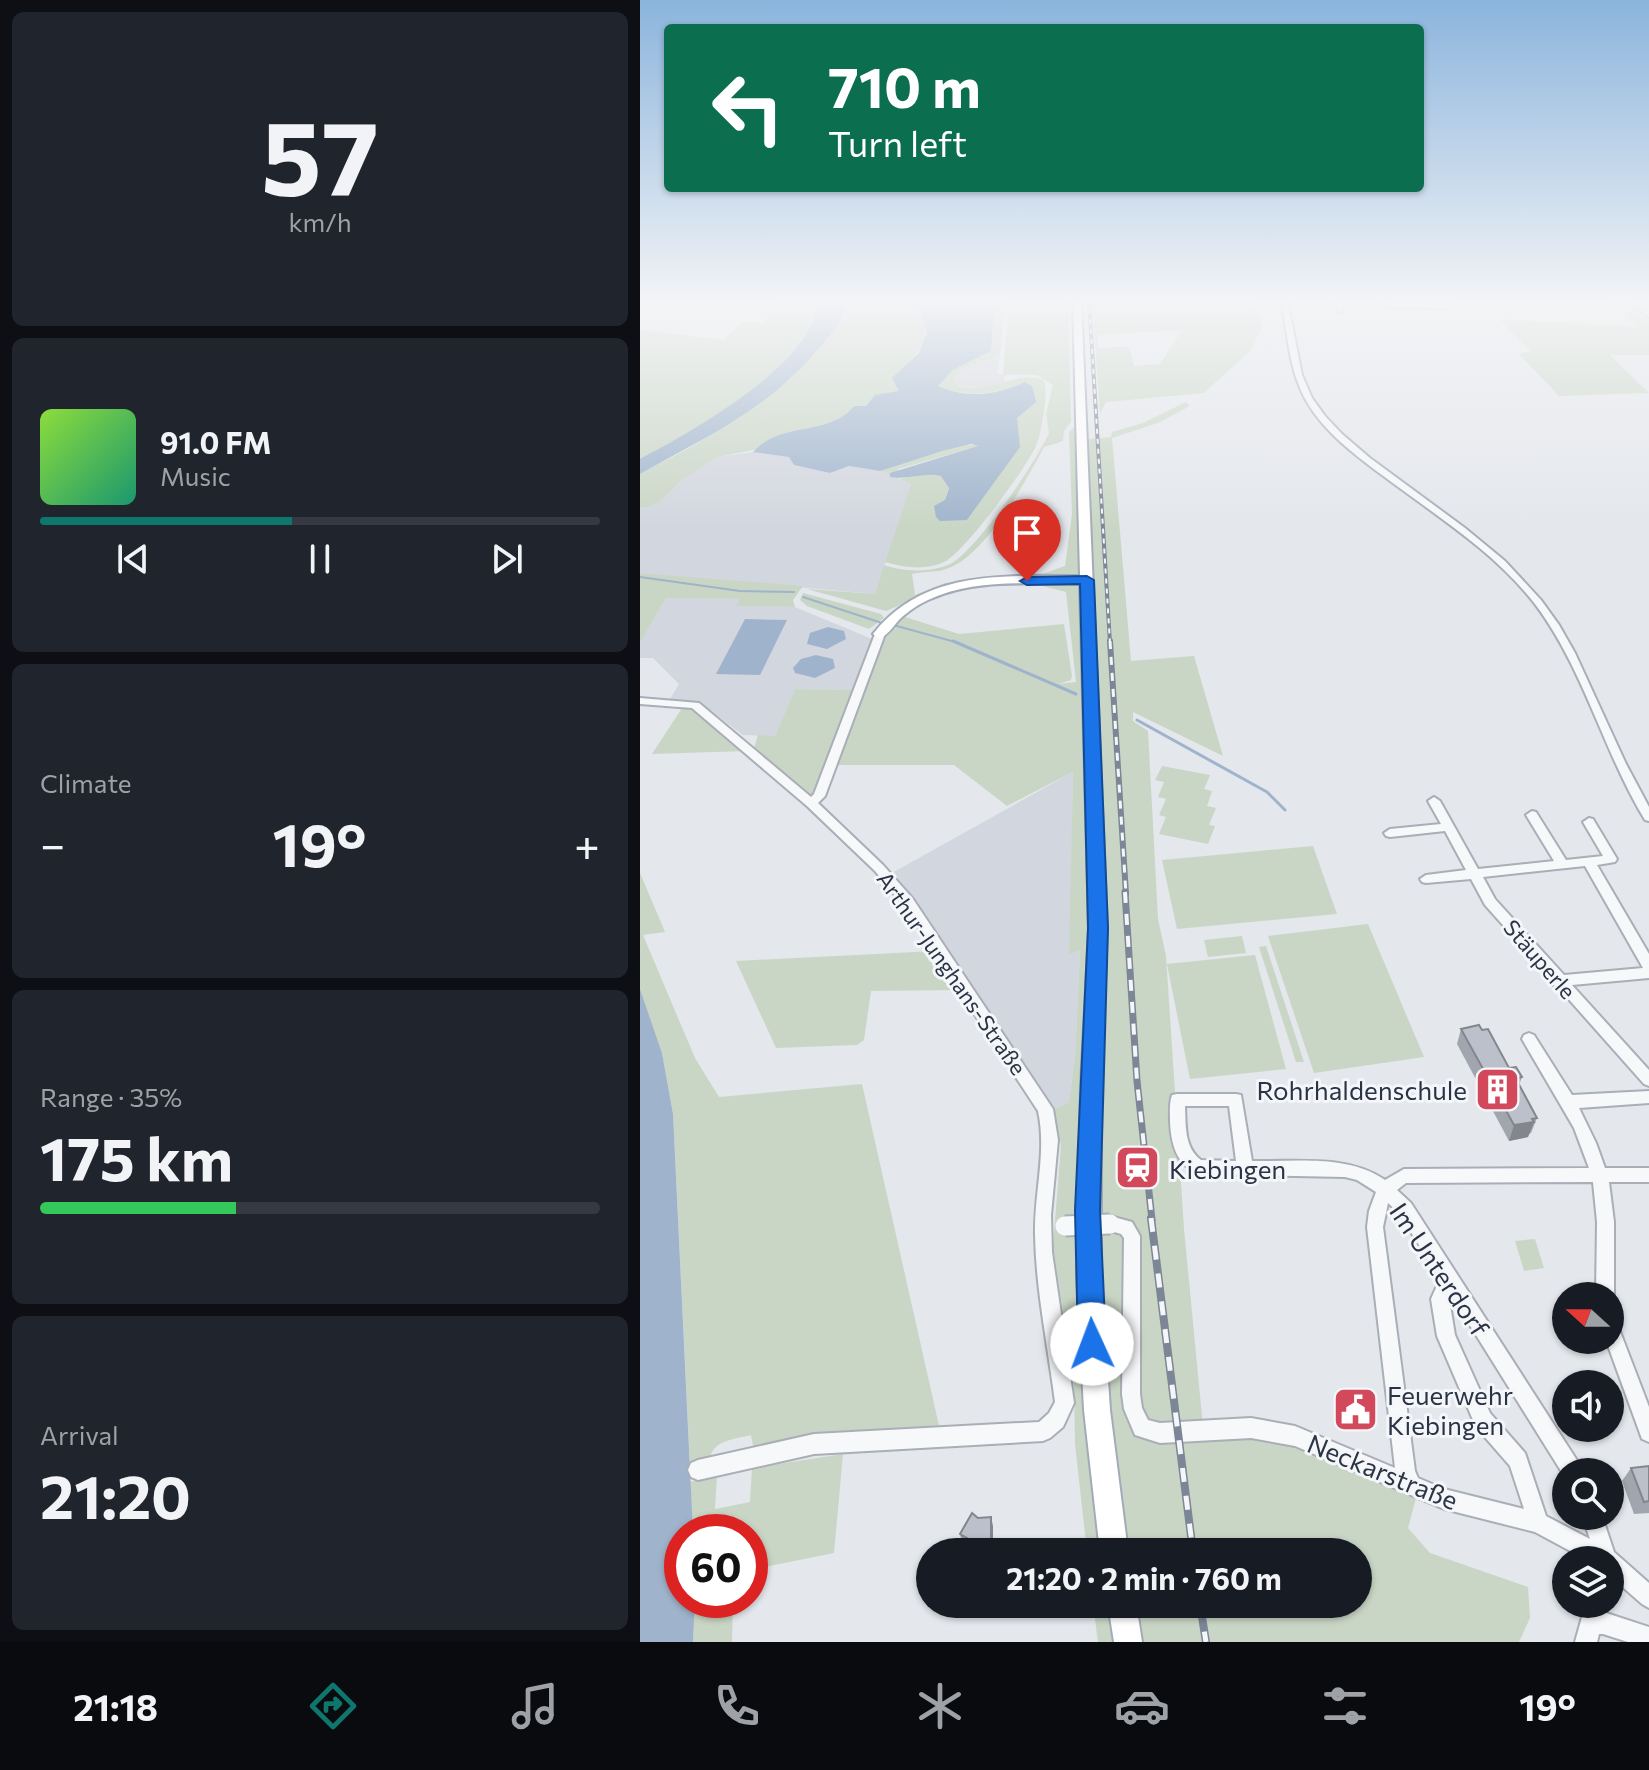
<!DOCTYPE html>
<meta charset="utf-8">
<style>
body{margin:0;font-family:Commissioner,sans-serif;background:#20242c;color:#f1f3f6;height:100vh;display:flex;flex-direction:column;font-size:30px;white-space:nowrap}
*{box-sizing:border-box;margin:0}
p{font-size:26px;color:#9ea1a6}
.icon{flex:none;width:44px;height:44px;fill:none;stroke:currentColor;stroke-width:2;stroke-linecap:round;stroke-linejoin:round}
.map{position:relative;flex:1;overflow:hidden}
.panel{display:flex;flex-direction:column;gap:12px;padding:12px;background:#0d0f14;width:640px}
.panel>*{flex:none}
.hud{position:absolute;left:24px;top:24px;width:760px;height:168px;border-radius:8px;box-shadow:0 2px 6px #0004;background:#0b6e4f;color:#fff;overflow:hidden}
.needle{width:52px;rotate:291deg}
.buttons{position:absolute;left:912px;top:1282px;display:grid;gap:16px}
.buttons a{display:grid;place-items:center;width:72px;height:72px;border-radius:50%;background:#171b24;box-shadow:0 2px 6px #0004;font-size:40px}
.speed{position:absolute;left:24px;top:1514px;display:flex;gap:16px;font-size:40px;font-weight:700;text-align:center}
.speed>*{display:grid;place-content:center;width:104px;height:104px;border-radius:50%;background:#171b24;box-shadow:0 2px 6px #0004;line-height:1}
.speed .limit{border:12px solid #d22;background:#fff;color:#111}
.pin{position:absolute;display:grid;place-items:center;width:68px;height:68px;color:#fff;margin:-82px -34px;border-radius:50% 50% 50% 0;rotate:-45deg;box-shadow:0 0 8px #0007}
.pin .icon{rotate:45deg}
.me{position:absolute;width:88px;margin:-44px;rotate:358deg;stroke-linejoin:round;filter:drop-shadow(0 0 6px #0008)}
.turn{display:flex;align-items:center;gap:28px;height:168px;padding:0 32px;font-size:36px}
.turn .icon{width:104px;height:104px;stroke-width:2.5}
.turn b{display:block;font-size:56px;line-height:68px}
.big{font-size:60px;font-weight:700;line-height:1.1}
.panel .tile{flex:1;display:flex;flex-direction:column;justify-content:center;gap:12px;min-width:0;padding:0 28px;border-radius:12px;background:#20242c}
.panel .dial{align-items:center;gap:0}
.dial b{font-size:104px;line-height:1}
.song{display:flex;align-items:center;gap:24px}
.cover{width:96px;height:96px;border-radius:12px;background:linear-gradient(135deg,hsl(90 70% 55%),hsl(160 70% 35%))}
.played{height:8px;border-radius:4px;background:linear-gradient(90deg,#0f766e 45%,#363941 45%)}
.keys{display:flex;justify-content:space-around;direction:ltr}
.heat{display:flex;justify-content:space-between;align-items:center;font-size:44px;direction:ltr}
.charge{height:12px;border-radius:6px;background:linear-gradient(90deg,#34c759 35%,#363941 0)}
.trip{position:absolute;left:276px;top:1538px;width:456px;height:80px;border-radius:40px;background:#171b24;box-shadow:0 2px 6px #0004;font-weight:700;line-height:80px;text-align:center}
.dock{display:flex;height:128px;justify-content:space-around;align-items:center;background:#090b0e;color:#9ea1a6}
.dock .icon{width:56px;height:56px}
.dock .active{color:#0f766e}
.dock b{font-size:36px;color:#f1f3f6}
main{display:flex;flex:1;min-height:0}
.map>svg:first-child{display:block}
.built{fill:#d2d6de}
.green{fill:#c9d6c5;fill-rule:evenodd}
.water{fill:#9fb4cc}
.lines{fill:none;stroke-linecap:round;stroke-linejoin:round}
.stream-far1{stroke:#9fb4cc;stroke-width:2}
.stream{stroke:#9fb4cc;stroke-width:3}
.minor-casing{stroke:#a9aeb7;stroke-width:4}
.major-casing{stroke:#a3abb8;stroke-width:4}
.minor{fill:#f7f8fa;fill-rule:evenodd}
.major{fill:#fff;fill-rule:evenodd}
.rail-far3-casing{stroke:#7d8696;stroke-width:4}
.rail-far2-casing{stroke:#7d8696;stroke-width:6}
.rail-far1-casing{stroke:#7d8696;stroke-width:7}
.rail-casing{stroke:#7d8696;stroke-width:8}
.rail-far3{stroke:#f4f6f9;stroke-width:2;stroke-dasharray:5;stroke-linecap:butt}
.rail-far2{stroke:#f4f6f9;stroke-width:3;stroke-dasharray:8;stroke-linecap:butt}
.rail-far1{stroke:#f4f6f9;stroke-width:4;stroke-dasharray:11;stroke-linecap:butt}
.rail{stroke:#f4f6f9;stroke-width:5;stroke-dasharray:14;stroke-linecap:butt}
.minor-bridge-casing{stroke:#a9aeb7;stroke-width:23;stroke-linecap:butt}
.minor-bridge{stroke:#f7f8fa;stroke-width:19}
.wall{fill:#a1a5ae}
.shaded-wall{fill:#83868d}
.building{fill:#bbc0ca;stroke:#83868d;stroke-width:2}
.route{fill:#1a73e8;stroke:#114b97;stroke-width:2}
.labels{text-anchor:middle;dominant-baseline:central;stroke-width:6;stroke-linejoin:round;paint-order:stroke}
.street-label{font-size:22px;fill:#2b3445;stroke:#f4f6f9}
.near-poi-label{font-size:26px;fill:#2b3445;stroke:#f4f6f9;text-anchor:start}
.near-street-label{font-size:26px;fill:#2b3445;stroke:#f4f6f9}
</style>
<main>
<section class="panel">
<div class="tile dial"><b>57</b><p>km/h</p></div>
<div class="tile">
<div class="song"><i class="cover"></i><div><b>91.0 FM</b><p>Music</p></div></div>
<div class="played"></div>
<div class="keys"><svg class="icon" aria-label="previous" viewBox="0 0 24 24"><path d="M18 5L8 12l10 7zM5 5v14"/></svg><svg class="icon" aria-label="pause" viewBox="0 0 24 24"><path d="M8 5v14M16 5v14"/></svg><svg class="icon" aria-label="next" viewBox="0 0 24 24"><path d="M6 5l10 7-10 7zM19 5v14"/></svg></div>
</div>
<div class="tile"><p>Climate</p>
<div class="heat"><a>−</a><b class="big">19°</b><a>+</a></div>
</div>
<div class="tile"><p>Range · 35%</p><b class="big">175 km</b><div class="charge"></div></div>
<div class="tile"><p>Arrival</p><b class="big">21:20</b></div>
</section>
<div class="map">
<svg width="1009" height="1642" viewBox="0 0 1009 1642">
<rect width="100%" height="100%" fill="#e4e7ec"/>
<g class="built">
<path d="M360,355L357,374L365,375L364,381L346,389L317,386L313,379L319,370Z"/>
<path d="M113,452L150,457L154,465L190,473L209,466L240,471L271,484L235,594L0,573V507L6,508L21,501L42,480L78,457Z"/>
<path d="M26,598L101,599L97,606L155,607L232,639L214,690L155,689L135,736L103,735L59,702L29,701L39,684L13,658H0V643Z"/>
<path d="M433,772L430,953L440,949L435,1057L429,1102L413,1110L292,926L252,873Z"/>
</g>
<g class="green">
<path d="M142,299H177C181,363 53,431 0,461V330L84,340L102,322L123,323Z"/>
<path d="M206,299H271C287,327 296,337 266,365L262,420L78,457L42,480L21,501L6,508L0,507V474C68,439 130,405 181,346C194,331 205,319 206,299Z"/>
<path d="M355,299H365L360,355L319,370L314,380L317,386C350,395 373,370 403,380C410,389 401,434 396,446C387,467 324,553 304,562C287,570 266,568 249,563L245,562L271,484L240,471C263,462 316,440 339,446L258,469L259,479L288,473L302,476L309,487L305,500L327,520L373,456L377,418L395,402L392,386L385,382C354,395 329,398 297,386L313,370L351,351Z"/>
<path d="M420,299H428L431,422L424,431L423,441L404,447C386,481 346,554 309,568C298,573 284,571 272,574L275,595L305,583L384,575L382,577L300,588L246,611L167,589L235,594L244,565C263,572 294,573 312,563C339,547 395,463 409,433L406,414L413,385L397,375H363L369,305L420,303Z"/>
<path d="M452,299H612L622,327L611,350L564,393L466,402L460,414ZM542,330L520,364L494,366L489,347L458,348V335Z"/>
<path d="M965,299H984L1009,318V355H970L1009,393L919,396L878,353L891,352L859,319L997,327Z"/>
<path d="M546,402L550,406L518,423L472,438L491,661L554,656L583,756L493,712V721L508,731L518,919L526,956L544,1229L564,1437C643,1432 707,1465 776,1498L768,1528L790,1553L888,1587L890,1618L879,1642H458L453,1604H718V1552H447L435,1444L434,1385L413,1246L421,1145L413,1110L429,1102L435,1057L440,950L429,954L433,772L367,806L314,765H197C212,725 237,633 268,608C295,585 342,584 376,583L382,586C344,579 293,591 265,617L319,634L424,624L432,676L431,680L419,684L436,682L426,592L395,584L393,577L425,566L432,514L429,432L437,425L438,440L471,437L472,432L503,423Z"/>
<path d="M0,573L163,586L153,600L155,607L96,606L100,599L26,598L0,643Z"/>
<path d="M163,593L241,614L244,618L229,629L167,606L160,600Z"/>
<path d="M155,689L214,690L177,792L168,796L114,748L118,735L135,736Z"/>
<path d="M42,708H53L106,751L12,754Z"/>
<path d="M522,766L570,775L564,789L572,791L567,806L576,808L569,825L575,826L568,844L519,834L526,817L519,815L526,799L518,797L524,782L515,780Z"/>
<path d="M673,846L697,914L537,929L522,860Z"/>
<path d="M0,873L25,932L3,935L55,1058L79,1097L222,1084L300,1430L114,1451L111,1435C96,1439 70,1440 70,1461L50,1466L33,1114L22,1053L0,989Z"/>
<path d="M728,924L784,1057L674,1073L628,936Z"/>
<path d="M602,936L606,953L568,957L564,940Z"/>
<path d="M626,946L664,1062H656L619,947Z"/>
<path d="M295,951L320,990L231,991L224,1040L217,1045L136,1048L96,961Z"/>
<path d="M615,955L646,1069L550,1079L527,964Z"/>
<path d="M895,1239L904,1268L884,1271L875,1241Z"/>
<path d="M203,1454L194,1553L110,1570V1532H53L50,1482L77,1475L75,1509L110,1502L112,1468Z"/>
<path d="M55,1600H93L92,1642H53Z"/>
</g>
<g class="water">
<path d="M177,299H206C205,319 194,331 181,346C126,411 71,434 0,474V459C48,434 181,360 177,299Z"/>
<path d="M254,299H355L351,351L313,370L298,386C328,399 355,395 385,382L392,386L396,402L377,418L380,447L327,520L300,521L296,517L294,506L305,500L309,488L301,476C284,472 268,480 250,477V473L338,446L331,444L302,451L240,471L209,466L190,473L154,465L149,457L113,452C140,423 178,435 206,414C209,412 211,408 215,406H226L235,395L259,391L252,378L279,353L287,333L276,304Z"/>
<path d="M105,619L147,620L120,675L76,674Z"/>
<path d="M188,627L204,631L206,639L187,649L167,644L170,633Z"/>
<path d="M176,655L193,659L195,668L175,678L155,673L153,668L161,659Z"/>
<path d="M0,989L22,1053L33,1114L53,1532H42V1600H55L53,1642H0Z"/>
</g>
<g class="lines">
<g class="stream-far1">
<path d="M985,299L1009,318"/>
<path d="M0,577L100,591L154,592"/>
<path d="M163,597L245,624"/>
<path d="M253,625L319,643"/>
</g>
<g class="stream">
<path d="M313,641L436,694"/>
<path d="M497,720L627,792L645,810"/>
</g>
<defs>
<g id="minor">
<path d="M641,299H647L662,375L672,398L685,416L702,434L730,458L825,528L865,561L901,600L919,625L935,653L986,764L1009,807V821L1005,820C963,751 944,669 895,604C854,551 795,515 742,475C711,452 675,425 660,388C648,360 647,328 641,299Z"/>
<path d="M696,299H702L703,312L698,311Z"/>
<path d="M742,299H748L749,303L808,304L811,306L808,308L747,307L744,305Z"/>
<path d="M240,631L245,634L185,796L178,803L243,865L273,899L413,1109L418,1140L411,1215L412,1252L434,1403L423,1427L410,1438L403,1441L174,1454L58,1480L51,1477L48,1470L51,1463L58,1460L174,1434L399,1422L409,1413L415,1402C408,1346 396,1291 395,1235C394,1193 407,1152 398,1111L263,905L235,871L167,806L52,708L0,704V698L59,703L171,797L174,794L235,634Z"/>
<path d="M794,797L800,801L838,869L914,861L886,815L892,811L896,812L926,860L963,856L943,822L949,818L953,819L977,859L975,862L957,865L1009,954V978L932,985L1009,1070V1086L1004,1084L917,986L913,985L912,980L845,905L831,879L786,883L782,882L780,879L786,875L826,870L805,831L750,837L746,836L744,833L750,829L801,824L788,801ZM945,866L1003,968L924,975L855,899L843,877Z"/>
<path d="M889,1033L894,1035L932,1095L1009,1091V1103L939,1108L956,1143L965,1168H1009V1182H969L974,1222V1296L971,1302L970,1296H956L957,1222L953,1182L766,1183L757,1190L771,1203L940,1465L943,1472H926V1479L811,1295L809,1299L815,1335L850,1413L885,1453L906,1516L950,1539L942,1516H962L974,1552L1009,1583V1608L1002,1604L970,1576V1560H947L895,1532L804,1509L655,1446L611,1438L520,1443L495,1435L484,1409L482,1394L484,1238L481,1234L464,1229L462,1224L464,1219L470,1216L492,1222L500,1236V1394L502,1408L508,1420L520,1423L611,1418L655,1426L755,1468L727,1227L729,1211L736,1192L717,1180L705,1177L559,1174C536,1165 531,1144 530,1121C530,1112 529,1104 532,1095L537,1094H596L601,1095L612,1161C656,1162 707,1154 745,1180L764,1169L949,1168L934,1128L882,1039L884,1035ZM545,1106H589L596,1161L561,1160C544,1147 546,1126 545,1106ZM748,1203L759,1213L800,1279L791,1299L797,1336L836,1427L870,1466L884,1509L804,1489L778,1478L775,1471L743,1227Z"/>
<path d="M970,1318L976,1321L1009,1407V1442L1002,1439L966,1340H970Z"/>
<path d="M963,1612L1009,1627V1642H988L963,1634H959L957,1642H935L942,1617Z"/>
</g>
<g id="major">
<path d="M433,299H441L467,928L461,1086V1275L470,1410L488,1552H460L444,1410L437,1275L441,1086L449,928L440,584C390,584 335,578 288,600C279,604 269,611 262,617C254,624 250,634 240,638L233,634C284,569 365,576 440,576Z"/>
<path d="M468,1604H496L502,1642H474Z"/>
</g>
</defs>
<use href="#minor" class="minor-casing"/>
<use href="#major" class="major-casing"/>
<use href="#minor" class="minor"/>
<use href="#major" class="major"/>
<defs>
<path id="rail-far3" d="M449,299L470,643"/>
<path id="rail-far2" d="M470,641L486,894"/>
<path id="rail-far1" d="M485,892L497,1081L512,1220"/>
<g id="rail">
<path d="M511,1218L553,1552"/>
<path d="M560,1604L566,1642"/>
</g>
</defs>
<use href="#rail-far3" class="rail-far3-casing"/>
<use href="#rail-far2" class="rail-far2-casing"/>
<use href="#rail-far1" class="rail-far1-casing"/>
<use href="#rail" class="rail-casing"/>
<use href="#rail-far3" class="rail-far3"/>
<use href="#rail-far2" class="rail-far2"/>
<use href="#rail-far1" class="rail-far1"/>
<use href="#rail" class="rail"/>
<defs>
<path id="minor-bridge" d="M425,1226L470,1224"/>
</defs>
<use href="#minor-bridge" class="minor-bridge-casing"/>
<use href="#minor-bridge" class="minor-bridge"/>
</g>
<g class="wall">
<path d="M821,1029L882,1077L879,1085L897,1118L891,1133L889,1134L888,1137L869,1141L817,1044Z"/>
<path d="M1009,1466V1513L994,1514L982,1481L991,1468Z"/>
<path d="M338,1518L353,1526V1550L336,1551L322,1542L320,1534Z"/>
</g>
<g class="shaded-wall">
<path d="M894,1122L888,1137L869,1141L874,1125Z"/>
<path d="M351,1517L353,1526V1550L351,1542Z"/>
</g>
<g class="building">
<path d="M839,1025L842,1030L848,1029L869,1068L876,1067L882,1077L876,1079L897,1118L892,1119L894,1122L874,1125L821,1029Z"/>
<path d="M1009,1466V1501L1004,1502L991,1468Z"/>
<path d="M332,1513L338,1518L351,1517V1542H334L320,1534Z"/>
</g>
<linearGradient id="sky" x2="0" y2="1"><stop stop-color="#8bb4dd"/><stop offset="0.57" stop-color="#f3f4f6"/><stop offset="1" stop-color="#f3f4f6" stop-opacity="0"/></linearGradient>
<rect width="1009" height="529" fill="url(#sky)"/>
<path class="route" d="M447,576L454,580L468,928L460,1210L466,1344L462,1353L452,1357L442,1353L438,1344L435,1210L448,928L440,584L387,585L380,581L387,577Z"/>
<defs>
<symbol id="building-square" viewBox="-11 -11 22 22"><rect x="-9" y="-9" width="18" height="18" rx="4" fill="#d1495b" stroke="#f4f6f9"/><path d="M-4-6H4V6H1V3H-1V6H-4ZM-2.5-4.3h1.7v1.8h-1.7ZM.8-4.3h1.7v1.8H.8ZM-2.5-1h1.7V.8h-1.7ZM.8-1h1.7V.8H.8Z" fill="#fff"/></symbol>
<symbol id="station-square" viewBox="-11 -11 22 22"><rect x="-9" y="-9" width="18" height="18" rx="4" fill="#d1495b" stroke="#f4f6f9"/><path d="M-3-6H3Q5-6 5-4V2Q5 4 3 4L4.5 6H3L1.5 4h-3L-3 6H-4.5L-3 4Q-5 4-5 2V-4Q-5-6-3-6ZM-3.5-4v3h7v-3ZM-3.5 1v1.5H-2V1ZM2 1v1.5H3.5V1Z" fill="#fff"/></symbol>
<symbol id="civic-square" viewBox="-11 -11 22 22"><rect x="-9" y="-9" width="18" height="18" rx="4" fill="#d1495b" stroke="#f4f6f9"/><path d="M-.6-6.5H3V-4.5H.6V-3L4-1V1h2V6H-6V1h2V-1L-.6-3ZM-1.2 2.5V6h2.4V2.5Z" fill="#fff"/></symbol>
</defs>
<g fill-rule="evenodd">
<use href="#building-square" x="832" y="1064" width="51" height="51"/>
<use href="#station-square" x="472" y="1142" width="51" height="51"/>
<use href="#civic-square" x="690" y="1384" width="51" height="51"/>
</g>
<g class="labels">
<g class="street-label">
<text transform="translate(900 959) rotate(49)">Stäuperle</text>
<text transform="translate(312 973) rotate(55)">Arthur-Junghans-Straße</text>
</g>
<g class="near-poi-label">
<text x="827" y="1089" text-anchor="end">Rohrhaldenschule</text>
<text x="529" y="1168">Kiebingen</text>
<text x="747" y="1394">Feuerwehr<tspan x="747" dy="30">Kiebingen</tspan></text>
</g>
<g class="near-street-label">
<text transform="translate(800 1269) rotate(56)">Im Unterdorf</text>
<text transform="translate(743 1471) rotate(22)">Neckarstraße</text>
</g>
</g>
</svg>
<div class="buttons">
<a><svg class="needle" viewBox="-14 -14 28 28"><path d="M0-13l5 13h-10z" fill="#e53935"/><path d="M0 13l5-13h-10z" fill="#9ea1a6"/></svg></a>
<a><svg class="icon" aria-label="sound" viewBox="0 0 24 24"><path d="M4 9h4l5-4v14l-5-4H4zM17 9q2 3 0 6"/></svg></a>
<a><svg class="icon" aria-label="search" viewBox="0 0 24 24"><circle cx="10" cy="10" r="6"/><path d="M15 15l6 6"/></svg></a>
<a><svg class="icon" aria-label="layers" viewBox="0 0 24 24"><path d="M12 4l9 5-9 5-9-5zM3 14l9 5 9-5"/></svg></a>
</div>
<div class="speed"><div class="limit">60</div></div>
<div class="pin" style="left:387px;top:581px;background:#d93025"><svg class="icon" aria-label="arrive" viewBox="0 0 24 24"><path d="M6 21V4h12l-3 4 3 4H6"/></svg></div>
<svg class="me" style="left:452px;top:1344px" viewBox="-20 -20 40 40"><circle r="19" fill="#fff"/><path d="M0-13L10 11 0 6-10 11z" fill="#1a73e8"/></svg>
<div class="trip">21:20 · 2 min · 760 m</div>
<div class="hud">
<div class="turn"><svg class="icon" aria-label="left" viewBox="0 0 24 24"><path d="M17 20v-9H6M10 6l-5 5 5 5"/></svg><div><b>710 m</b>Turn left</div></div>
</div>
</div>
</main>
<nav class="dock">
<b>21:18</b>
<svg class="icon active" aria-label="directions" viewBox="0 0 24 24"><path d="M12 3l9 9-9 9-9-9zM9 14v-3h6M13 9l2 2-2 2"/></svg>
<svg class="icon" aria-label="music" viewBox="0 0 24 24"><path d="M9 18V5l10-2v13"/><circle cx="6" cy="18" r="3"/><circle cx="16" cy="16" r="3"/></svg>
<svg class="icon" aria-label="phone" viewBox="0 0 24 24"><path d="M5 4h4l2 5-3 2q2 4 5 5l2-3 5 2v4C11 20 4 13 5 4z"/></svg>
<svg class="icon" aria-label="climate" viewBox="0 0 24 24"><path d="M12 3v18M4 7l16 10M4 17L20 7"/></svg>
<svg class="icon" aria-label="car" viewBox="0 0 24 24"><path d="M5 17H2v-5l4-1 3-4h7l3 4 3 1v5h-3M9 17h6M6 11h13"/><circle cx="7" cy="17" r="2"/><circle cx="17" cy="17" r="2"/></svg>
<svg class="icon" aria-label="filters" viewBox="0 0 24 24"><path d="M4 7h16M4 17h16"/><circle cx="9" cy="7" r="2"/><circle cx="15" cy="17" r="2"/></svg>
<b>19°</b>
</nav>
